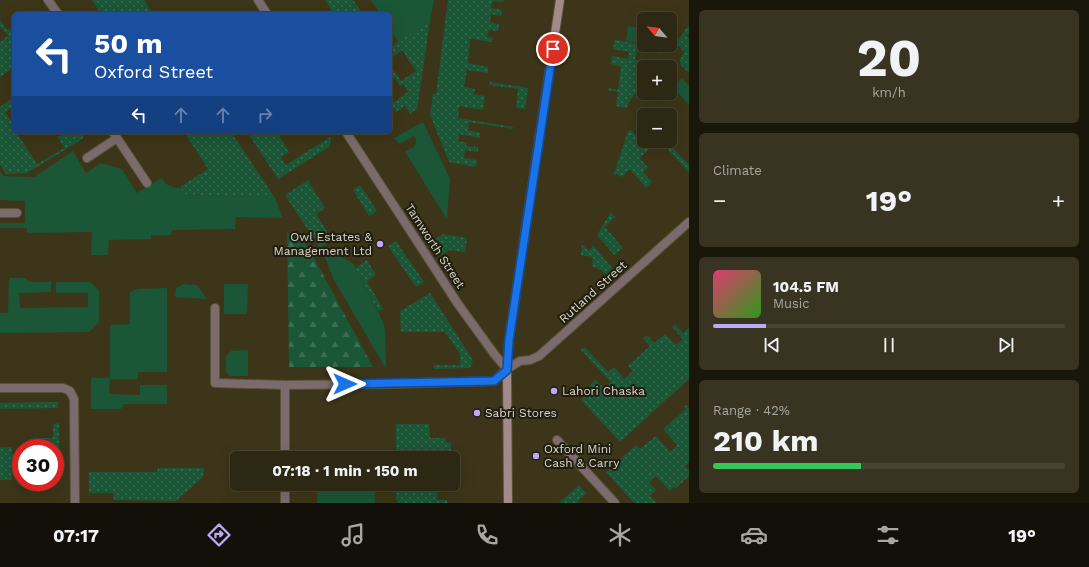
<!DOCTYPE html>
<meta charset="utf-8">
<style>
body{margin:0;font-family:"Work Sans",sans-serif;background:#393421;color:#f1f3f6;height:100vh;display:flex;flex-direction:column;font-size:15px;white-space:nowrap}
*{box-sizing:border-box;margin:0}
p{font-size:13px;color:#a7a6a0}
.icon{flex:none;width:22px;height:22px;fill:none;stroke:currentColor;stroke-width:2;stroke-linecap:round;stroke-linejoin:round}
.map{position:relative;flex:1;overflow:hidden}
.panel{display:flex;flex-direction:column;gap:10px;padding:10px;background:#19160a;width:400px}
.panel>*{flex:none}
.banner{position:absolute;left:12px;top:12px;width:380px;height:122px;border-radius:6px;box-shadow:0 4px 16px #0002,0 0 0 1px #484433;background:#1a4fa0;color:#fff;overflow:hidden}
.needle{width:26px;rotate:299deg}
.tools{position:absolute;left:637px;top:12px;display:grid;gap:8px}
.tools a{display:grid;place-items:center;width:40px;height:40px;border-radius:6px;background:#2d2813;box-shadow:0 4px 16px #0002,0 0 0 1px #484433;font-size:20px}
.speed{position:absolute;left:12px;top:439px;display:flex;gap:8px;font-size:20px;font-weight:700;text-align:center}
.speed>*{display:grid;place-content:center;width:52px;height:52px;border-radius:50%;background:#2d2813;box-shadow:0 4px 16px #0002,0 0 0 1px #484433;line-height:1}
.speed .limit{border:6px solid #d22;background:#fff;color:#111}
.pin{position:absolute;display:grid;place-items:center;width:34px;height:34px;color:#fff;margin:-17px;border:2px solid #fff;border-radius:50%;box-shadow:0 1px 4px #0007}
.me{position:absolute;width:44px;margin:-22px;rotate:90deg;stroke-linejoin:round;filter:drop-shadow(0 0 3px #0008)}
.turn{display:flex;align-items:center;gap:14px;height:84px;padding:0 16px;font-size:18px}
.turn .icon{width:52px;height:52px;stroke-width:2.5}
.turn b{display:block;font-size:28px;line-height:34px}
.lanes{display:flex;align-items:center;height:38px;padding:0 16px;background:#0003;justify-content:center;gap:20px;direction:ltr}
.lanes .off{opacity:.35}
.big{font-size:30px;font-weight:700;line-height:1.1}
.panel .tile{flex:1;display:flex;flex-direction:column;justify-content:center;gap:6px;min-width:0;padding:0 14px;border-radius:6px;background:#393421}
.panel .dial{align-items:center;gap:0}
.dial b{font-size:52px;line-height:1}
.song{display:flex;align-items:center;gap:12px}
.cover{width:48px;height:48px;border-radius:6px;background:linear-gradient(135deg,hsl(340 70% 55%),hsl(110 70% 35%))}
.played{height:4px;border-radius:2px;background:linear-gradient(90deg,#bda9f5 15%,#484433 15%)}
.keys{display:flex;justify-content:space-around;direction:ltr}
.heat{display:flex;justify-content:space-between;align-items:center;font-size:22px;direction:ltr}
.charge{height:6px;border-radius:3px;background:linear-gradient(90deg,#34c759 42%,#484433 0)}
.trip{position:absolute;left:230px;top:451px;width:230px;height:40px;border-radius:6px;background:#2d2813;box-shadow:0 4px 16px #0002,0 0 0 1px #484433;font-weight:700;line-height:40px;text-align:center}
.menu{display:flex;height:64px;justify-content:space-around;align-items:center;background:#121008;color:#a7a6a0}
.menu .icon{width:28px;height:28px}
.menu .active{color:#bda9f5}
.menu b{font-size:18px;color:#f1f3f6}
main{display:flex;flex:1;min-height:0}
.map>svg:first-child{display:block}
.green{fill:#1b5637}
.forest{fill:url(#forest-firs)}
.garden{fill:url(#garden-dots)}
.lines{fill:none;stroke-linecap:round;stroke-linejoin:round}
.minor-casing{stroke:#595238;stroke-width:10}
.secondary-casing{stroke:#595238;stroke-width:10}
.minor{stroke:#7b6b6c;stroke-width:8}
.secondary{stroke:#a2898a;stroke-width:8}
.route-casing{stroke:#114b97;stroke-width:10}
.route{stroke:#1a73e8;stroke-width:7}
.poi-dot{fill:#bda9f5;stroke:#201d11;stroke-width:1.5}
.labels{text-anchor:middle;dominant-baseline:central;stroke-width:4;stroke-linejoin:round;paint-order:stroke}
.poi-label{font-size:12px;fill:#dbd8c7;stroke:#201d11;text-anchor:start}
.street-label{font-size:12px;fill:#dbd8c7;stroke:#201d11}
</style>
<main>
<div class="map">
<svg width="689" height="503" viewBox="0 0 689 503">
<defs>
<pattern id="forest-firs" width="22" height="20" patternUnits="userSpaceOnUse"><rect width="22" height="20" fill="#1b5637"/><path d="M5 1l3.5 6h-7zM16 11l3.5 6h-7z" fill="#3c6e52"/></pattern>
<pattern id="garden-dots" width="8" height="8" patternUnits="userSpaceOnUse"><rect width="8" height="8" fill="#1b5637"/><path d="M2 2h.1M6 6h.1" fill="none" stroke="#3c6e52" stroke-width="1.8" stroke-linecap="round"/></pattern>
</defs>
<rect width="100%" height="100%" fill="#3c3519"/>
<g class="green">
<path d="M371,0H434L430,21L398,42L390,29V14H380Z"/>
<path d="M628,26L644,29V44L626,41Z"/>
<path d="M682,78L689,86V105L673,87Z"/>
<path d="M423,122L450,179L447,219L405,152L415,146L416,139L414,136L399,144L394,138Z"/>
<path d="M73,151L86,173L101,163L122,169L137,193L162,178L166,184L176,188L180,187L184,194L275,198L283,218L236,217L235,229L172,230L171,235H151V239L109,240L108,255H91L92,232L27,233V228H0V223H25V201L0,200V171L3,176L34,177Z"/>
<path d="M323,252C335,255 349,257 356,268L383,322L385,331L386,369L333,278Z"/>
<path d="M9,278H25L30,282H51V292L19,293L20,308L88,307V293H56V282H90L99,290V322L89,332L0,333V313H8Z"/>
<path d="M184,284L197,285L207,299L175,297L176,288Z"/>
<path d="M224,284H248L247,314H224Z"/>
<path d="M167,288V372H138V379H110L109,394L140,395V385H167V404H124L121,409H91V378H110V325L130,324V292L138,289Z"/>
<path d="M248,350V376H230L226,371V356L231,351Z"/>
<path d="M318,484H375V503H317Z"/>
</g>
<path class="forest" d="M287,232L307,245L373,367H289Z"/>
<g class="garden">
<path d="M92,0H144L153,14H119L116,10L109,14H101Z"/>
<path d="M325,0H353L363,14H334Z"/>
<path d="M448,0H504L503,2L493,1L491,8L502,10L501,16L491,14L490,22L499,24L498,31L489,30L487,37L493,38L492,42L470,39L468,63L488,67V73L467,70L464,87L475,89L474,94L485,96L483,110L459,106L458,118L513,127V129L469,122L468,130L480,133V138L459,134L458,141L467,143L466,146L478,147V152L465,150L464,158L477,160L476,167L449,162L430,115L433,93L436,94Z"/>
<path d="M0,20L7,30L14,26V67L0,77V42L8,36L0,26Z"/>
<path d="M430,21L417,109L410,114L405,106L396,112L391,104L408,92L403,84L400,86L395,78L390,81V65L401,81L416,71L402,50L390,59V47Z"/>
<path d="M689,25V33L687,35L689,38V73L680,64V59L684,52L676,43Z"/>
<path d="M615,40L664,48L661,54L637,50L635,60L656,64L654,67H644V83L630,100L627,108L616,106L618,92L607,90L608,88L618,90L621,66L611,64L612,56L628,59L629,52L613,49Z"/>
<path d="M490,82L528,88L525,109L516,108L518,89L489,85Z"/>
<path d="M14,97V106L5,112L14,126V132H16L37,164L64,148L58,137L66,132H87L81,140L27,173L6,174L0,165V107Z"/>
<path d="M631,130L649,149L640,158L648,168L643,172L652,182L646,188L630,169L622,177L614,174L628,131Z"/>
<path d="M184,132H231L275,198L184,194L180,187L208,169Z"/>
<path d="M247,132H277L289,152L281,157L286,165L330,137L331,142L329,147L278,179Z"/>
<path d="M662,141H666L689,165V173L662,143Z"/>
<path d="M308,180L325,208L316,214L332,240L320,248L285,195Z"/>
<path d="M360,185L377,211L369,216L353,190Z"/>
<path d="M611,212L615,217L605,227L623,248L614,255L597,235Z"/>
<path d="M443,234L467,238L465,252L449,250L442,255L433,241Z"/>
<path d="M396,241L424,282L416,287L388,246Z"/>
<path d="M582,245L590,251L593,245L613,269L606,275L601,270L592,266L593,257L581,255Z"/>
<path d="M367,260L376,275L367,281L383,309L378,311L356,268Z"/>
<path d="M430,293L473,360L470,368L434,369V365H460V354L445,332H401L400,311Z"/>
<path d="M675,324L683,333L689,328V379L620,442L581,400L592,389L589,386L595,380L604,388L611,382L581,350L585,347L608,372L614,367L625,379L633,371L628,366L650,346L643,338L647,335L654,343L665,334L676,345L683,339L672,327Z"/>
<path d="M58,402V408L0,409V403Z"/>
<path d="M686,405L689,409V462L685,466L689,471V476L676,488L674,487L670,491L656,476L649,482L656,490L650,496L657,503H634L606,472L636,445L640,449L656,436L670,452L677,445L663,429L686,409L684,407Z"/>
<path d="M59,423V454H55V448H37L38,438H53V424Z"/>
<path d="M396,424H429L430,438H445L446,442L451,443V458H396Z"/>
<path d="M0,447H12V454H20L21,471H12V480H0Z"/>
<path d="M158,468H204L203,477L176,501L114,500L113,493H89V472H157Z"/>
<path d="M396,484H451V486H447V492H437V500H447V503H398V500H396Z"/>
<path d="M579,485L586,493L578,501L580,503H559Z"/>
</g>
<g class="lines">
<defs>
<g id="minor">
<path d="M48,0L58,14"/>
<path d="M258,0L267,14"/>
<path d="M113,132L147,183"/>
<path d="M346,132L458,304L495,355L507,369"/>
<path d="M87,158L117,138"/>
<path d="M0,213H17"/>
<path d="M215,308V383L285,385L390,384L494,381L507,369L520,361L530,360L539,356L689,222"/>
<path d="M0,388H63L70,391L74,399L75,503"/>
<path d="M557,440L615,503"/>
<path d="M285,458V385"/>
<path d="M285,484V503"/>
</g>
<path id="secondary" d="M508,503L507,369L509,340L560,0"/>
</defs>
<use href="#minor" class="minor-casing"/>
<use href="#secondary" class="secondary-casing"/>
<use href="#minor" class="minor"/>
<use href="#secondary" class="secondary"/>
</g>
<g class="lines">
<defs>
<path id="route" d="M345,384L494,381L507,370L509,340L553,49"/>
</defs>
<use href="#route" class="route-casing"/>
<use href="#route" class="route"/>
</g>
<g class="poi-dot">
<circle cx="380" cy="244" r="4"/>
<circle cx="554" cy="391" r="4"/>
<circle cx="477" cy="413" r="4"/>
<circle cx="536" cy="456" r="4"/>
</g>
<g class="labels">
<g class="poi-label">
<text x="372" y="237" text-anchor="end">Owl Estates &amp;<tspan x="372" dy="14">Management Ltd</tspan></text>
<text x="562" y="391">Lahori Chaska</text>
<text x="485" y="413">Sabri Stores</text>
<text x="544" y="449">Oxford Mini<tspan x="544" dy="14">Cash &amp; Carry</tspan></text>
</g>
<g class="street-label">
<text transform="translate(435 246) rotate(57)">Tamworth Street</text>
<text transform="translate(593 292) rotate(-42)">Rutland Street</text>
</g>
</g>
</svg>
<div class="tools">
<a><svg class="needle" viewBox="-14 -14 28 28"><path d="M0-13l5 13h-10z" fill="#e53935"/><path d="M0 13l5-13h-10z" fill="#a7a6a0"/></svg></a>
<a>+</a>
<a>−</a>
</div>
<div class="speed"><div class="limit">30</div></div>
<div class="pin" style="left:553px;top:49px;background:#d93025"><svg class="icon" aria-label="arrive" viewBox="0 0 24 24"><path d="M6 21V4h12l-3 4 3 4H6"/></svg></div>
<svg class="me" style="left:345px;top:384px" viewBox="-20 -20 40 40"><path d="M0-17L14 15 0 8-14 15z" fill="#1a73e8" stroke="#fff" stroke-width="4"/></svg>
<div class="trip">07:18 · 1 min · 150 m</div>
<div class="banner">
<div class="turn"><svg class="icon" aria-label="left" viewBox="0 0 24 24"><path d="M17 20v-9H6M10 6l-5 5 5 5"/></svg><div><b>50 m</b>Oxford Street</div></div>
<div class="lanes"><svg class="icon" aria-label="left" viewBox="0 0 24 24"><path d="M17 20v-9H6M10 6l-5 5 5 5"/></svg><svg class="icon off" aria-label="ahead" viewBox="0 0 24 24"><path d="M12 20V5M6 11l6-6 6 6"/></svg><svg class="icon off" aria-label="ahead" viewBox="0 0 24 24"><path d="M12 20V5M6 11l6-6 6 6"/></svg><svg class="icon off" aria-label="right" viewBox="0 0 24 24"><path d="M7 20v-9h11M14 6l5 5-5 5"/></svg></div>
</div>
</div>
<section class="panel">
<div class="tile dial"><b>20</b><p>km/h</p></div>
<div class="tile"><p>Climate</p>
<div class="heat"><a>−</a><b class="big">19°</b><a>+</a></div>
</div>
<div class="tile">
<div class="song"><i class="cover"></i><div><b>104.5 FM</b><p>Music</p></div></div>
<div class="played"></div>
<div class="keys"><svg class="icon" aria-label="previous" viewBox="0 0 24 24"><path d="M18 5L8 12l10 7zM5 5v14"/></svg><svg class="icon" aria-label="pause" viewBox="0 0 24 24"><path d="M8 5v14M16 5v14"/></svg><svg class="icon" aria-label="next" viewBox="0 0 24 24"><path d="M6 5l10 7-10 7zM19 5v14"/></svg></div>
</div>
<div class="tile"><p>Range · 42%</p><b class="big">210 km</b><div class="charge"></div></div>
</section>
</main>
<nav class="menu">
<b>07:17</b>
<svg class="icon active" aria-label="directions" viewBox="0 0 24 24"><path d="M12 3l9 9-9 9-9-9zM9 14v-3h6M13 9l2 2-2 2"/></svg>
<svg class="icon" aria-label="music" viewBox="0 0 24 24"><path d="M9 18V5l10-2v13"/><circle cx="6" cy="18" r="3"/><circle cx="16" cy="16" r="3"/></svg>
<svg class="icon" aria-label="phone" viewBox="0 0 24 24"><path d="M5 4h4l2 5-3 2q2 4 5 5l2-3 5 2v4C11 20 4 13 5 4z"/></svg>
<svg class="icon" aria-label="climate" viewBox="0 0 24 24"><path d="M12 3v18M4 7l16 10M4 17L20 7"/></svg>
<svg class="icon" aria-label="car" viewBox="0 0 24 24"><path d="M5 17H2v-5l4-1 3-4h7l3 4 3 1v5h-3M9 17h6M6 11h13"/><circle cx="7" cy="17" r="2"/><circle cx="17" cy="17" r="2"/></svg>
<svg class="icon" aria-label="filters" viewBox="0 0 24 24"><path d="M4 7h16M4 17h16"/><circle cx="9" cy="7" r="2"/><circle cx="15" cy="17" r="2"/></svg>
<b>19°</b>
</nav>
